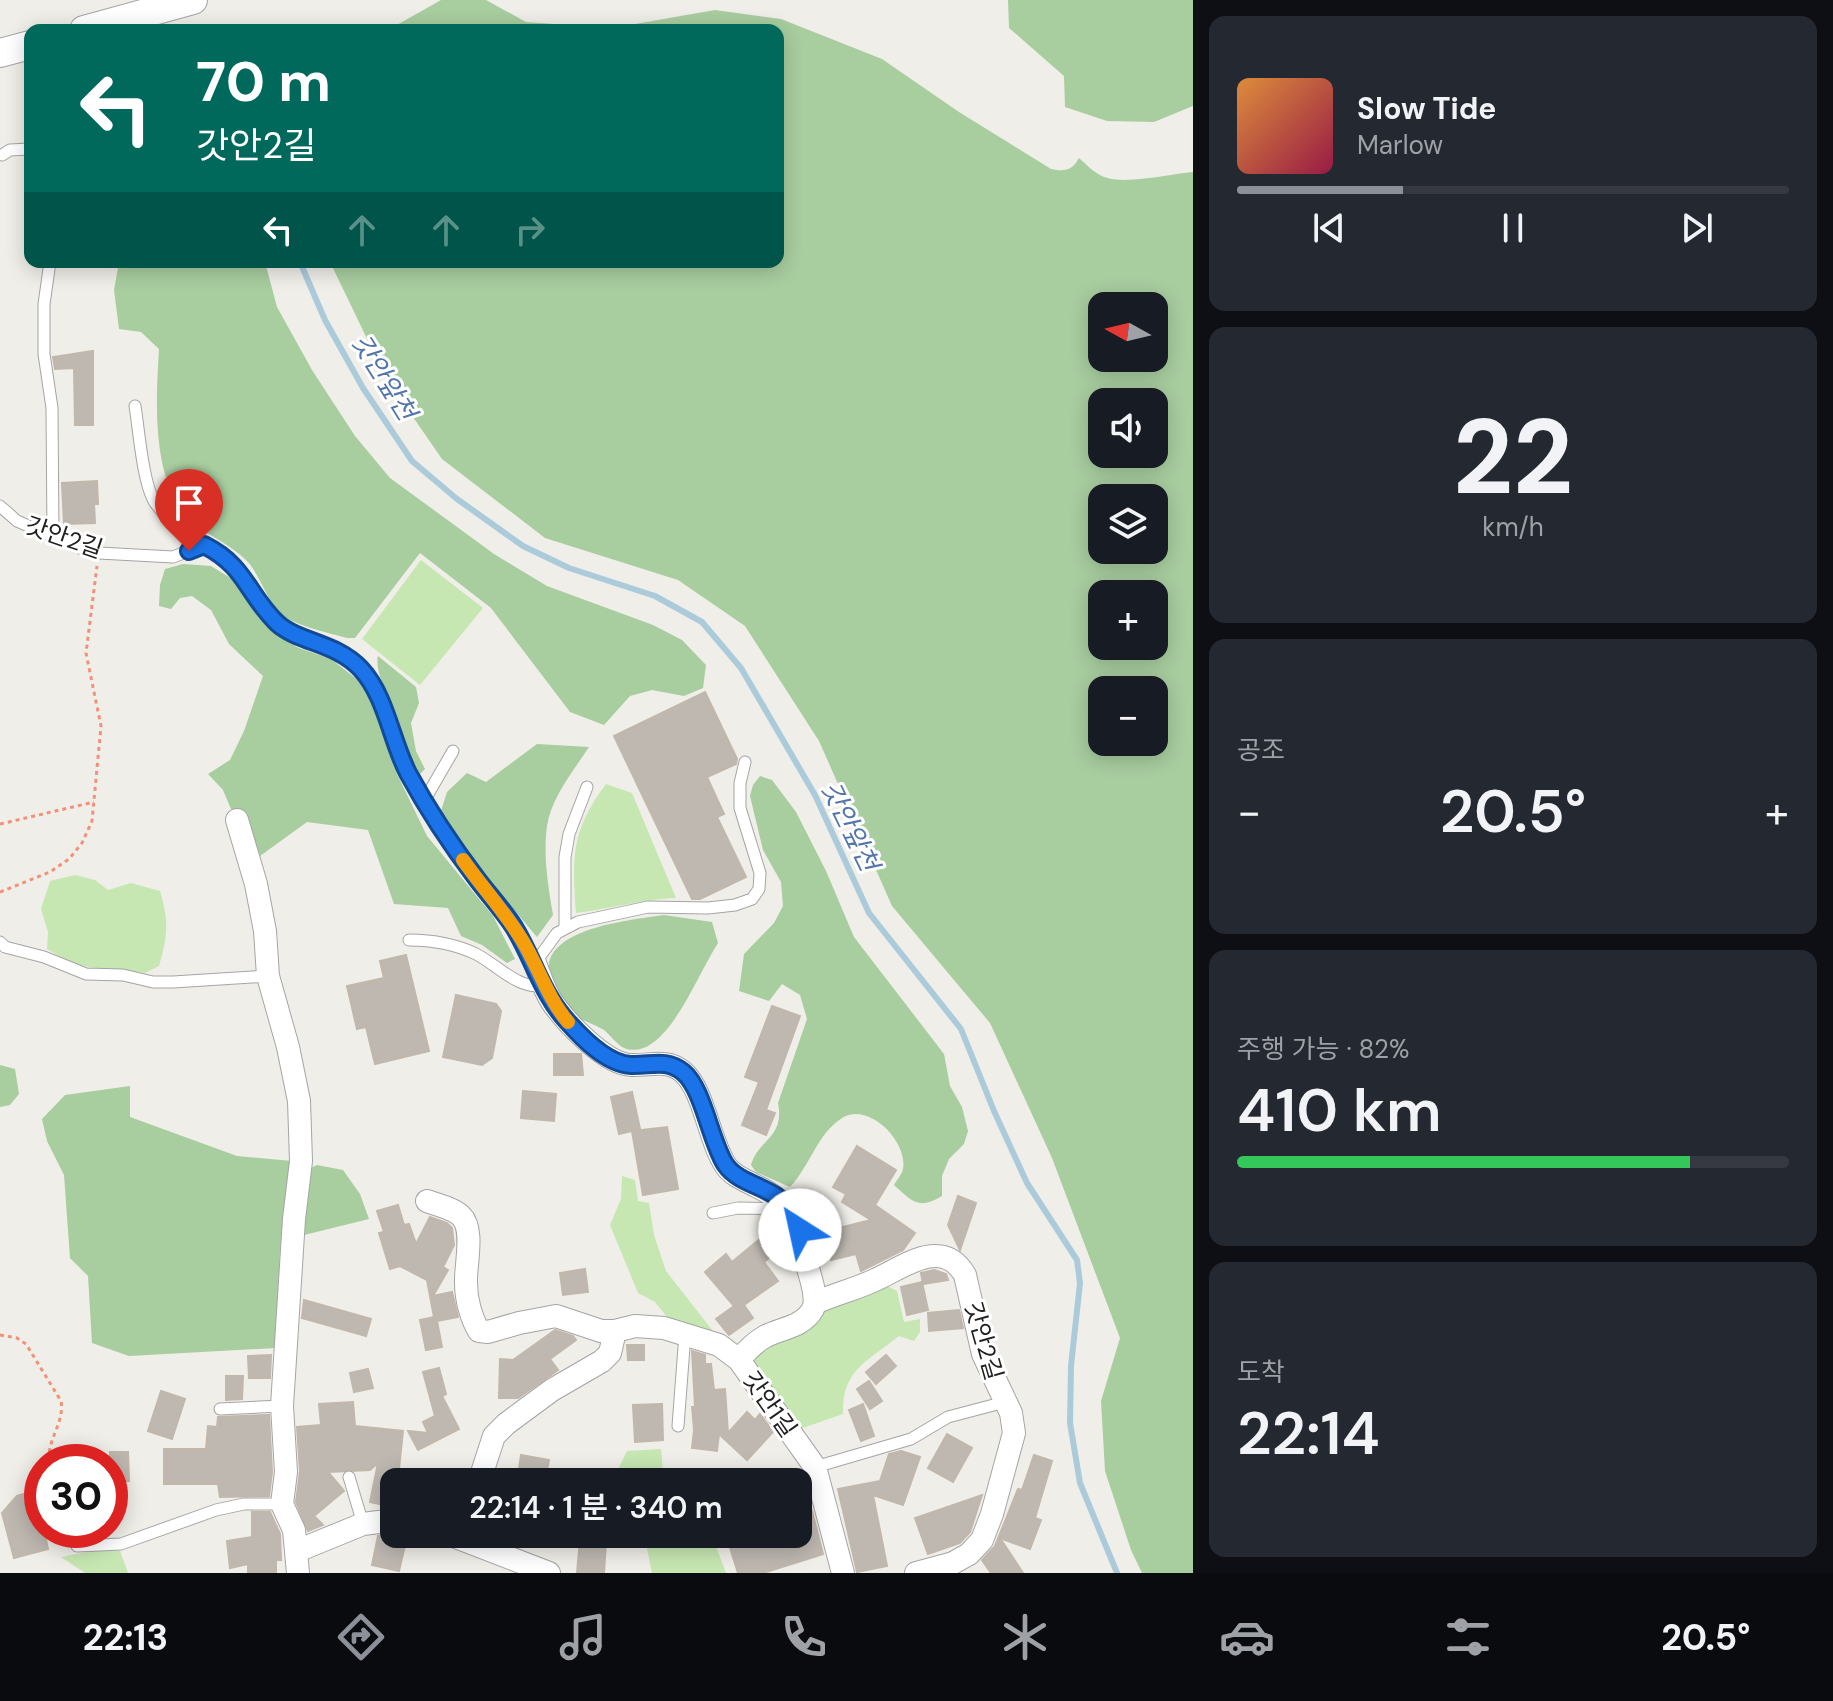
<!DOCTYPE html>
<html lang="ko">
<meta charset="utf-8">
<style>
body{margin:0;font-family:"DM Sans","Noto Sans KR",sans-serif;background:#242831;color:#f1f3f6;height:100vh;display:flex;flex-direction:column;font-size:30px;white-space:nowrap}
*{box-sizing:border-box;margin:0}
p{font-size:26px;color:#9ea1a6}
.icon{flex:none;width:44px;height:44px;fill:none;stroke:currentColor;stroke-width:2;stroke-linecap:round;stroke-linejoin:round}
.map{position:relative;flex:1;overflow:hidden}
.drawer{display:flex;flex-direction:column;gap:16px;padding:16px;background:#0d0f14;width:640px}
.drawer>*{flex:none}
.hud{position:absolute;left:24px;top:24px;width:760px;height:244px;border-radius:16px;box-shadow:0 4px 20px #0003;background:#00695c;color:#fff;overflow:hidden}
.needle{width:52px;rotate:278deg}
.controls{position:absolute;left:1088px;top:292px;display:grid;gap:16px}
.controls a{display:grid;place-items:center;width:80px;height:80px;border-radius:16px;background:#171b24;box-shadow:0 4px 20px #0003;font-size:40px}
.speed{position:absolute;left:24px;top:1444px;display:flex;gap:16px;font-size:40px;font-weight:700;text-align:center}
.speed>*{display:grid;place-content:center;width:104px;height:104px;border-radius:50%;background:#171b24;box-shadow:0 4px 20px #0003;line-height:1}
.speed .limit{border:12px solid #d22;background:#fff;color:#111}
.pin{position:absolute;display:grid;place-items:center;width:68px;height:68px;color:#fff;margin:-82px -34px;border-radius:50% 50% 50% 0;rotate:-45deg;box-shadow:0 0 8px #0007}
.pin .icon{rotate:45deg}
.me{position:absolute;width:88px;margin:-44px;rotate:325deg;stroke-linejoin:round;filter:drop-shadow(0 0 6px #0008)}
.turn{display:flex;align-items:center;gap:28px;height:168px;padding:0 40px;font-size:36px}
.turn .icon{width:104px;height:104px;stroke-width:2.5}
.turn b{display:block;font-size:56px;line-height:68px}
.lanes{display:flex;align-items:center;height:76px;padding:0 40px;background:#0003;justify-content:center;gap:40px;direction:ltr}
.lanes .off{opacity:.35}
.big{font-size:60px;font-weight:600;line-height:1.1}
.drawer .tile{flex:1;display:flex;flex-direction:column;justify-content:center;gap:12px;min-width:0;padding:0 28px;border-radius:16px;background:#242831}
.drawer .dial{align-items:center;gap:0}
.dial b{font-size:104px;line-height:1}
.song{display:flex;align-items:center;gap:24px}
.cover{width:96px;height:96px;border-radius:12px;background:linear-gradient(135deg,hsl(30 70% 55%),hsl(340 70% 35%))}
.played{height:8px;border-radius:4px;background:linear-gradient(90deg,#8c9099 30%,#363941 30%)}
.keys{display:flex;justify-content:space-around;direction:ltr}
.heat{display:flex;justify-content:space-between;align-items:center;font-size:44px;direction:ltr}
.charge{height:12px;border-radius:6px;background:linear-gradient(90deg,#34c759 82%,#363941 0)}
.trip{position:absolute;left:380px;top:1468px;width:432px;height:80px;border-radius:16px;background:#171b24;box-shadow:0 4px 20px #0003;font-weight:600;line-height:80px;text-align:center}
.menu{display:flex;height:128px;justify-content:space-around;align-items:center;background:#090b0e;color:#9ea1a6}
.menu .icon{width:56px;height:56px}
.menu .current{color:#8c9099}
.menu b{font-size:36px;color:#f1f3f6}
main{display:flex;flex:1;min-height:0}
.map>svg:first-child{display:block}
.grass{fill:#c6e7b2}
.forest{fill:#a8cd9f;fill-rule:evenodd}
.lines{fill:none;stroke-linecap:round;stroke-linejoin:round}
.stream{stroke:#abcbdb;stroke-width:6}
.building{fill:#beb8b1;stroke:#c1b7ab;stroke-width:2}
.service-casing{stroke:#a5a5a5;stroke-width:13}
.minor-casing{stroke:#a5a5a5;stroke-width:24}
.tertiary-casing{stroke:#a5a5a5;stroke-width:30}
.path{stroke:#f19278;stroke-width:3;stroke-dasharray:4 4;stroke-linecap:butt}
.service{stroke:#fff;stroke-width:11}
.minor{stroke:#fff;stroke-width:22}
.tertiary{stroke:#fff;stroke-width:28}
.route-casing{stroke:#114b97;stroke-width:20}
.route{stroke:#1a73e8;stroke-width:14}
.slow{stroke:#f59e0b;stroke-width:14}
.labels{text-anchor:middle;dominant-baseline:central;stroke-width:6;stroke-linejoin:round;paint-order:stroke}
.street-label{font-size:24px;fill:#212121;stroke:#fff}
.water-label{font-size:26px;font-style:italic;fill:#5275ab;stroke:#fff}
</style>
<main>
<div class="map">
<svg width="1193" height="1573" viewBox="0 0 1193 1573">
<rect width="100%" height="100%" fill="#f0eee8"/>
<g class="grass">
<path d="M421,560L483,608L420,685L362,639Z"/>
<path d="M606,784L632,793L676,898C642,899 610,909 576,913C572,856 571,831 606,784Z"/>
<path d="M75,875L95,880L108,890L131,883L160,891C169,922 168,935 159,966L145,973C123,969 97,970 76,964C66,961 56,954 47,949L48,932L41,909L50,881Z"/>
<path d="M622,1176L635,1180L638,1201L649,1203L654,1235L666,1271L712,1330L709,1332L671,1322L655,1302L638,1293L610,1225L621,1199Z"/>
<path d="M883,1284L897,1291L904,1322L920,1319V1332L914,1341L899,1336C867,1362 842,1369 843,1414L797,1430L753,1361C785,1323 839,1304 883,1284Z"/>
<path d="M661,1449L664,1482H612L627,1451Z"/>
<path d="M556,1534H632L617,1544L607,1539L575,1537L574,1545Z"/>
<path d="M644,1534H698L715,1544L726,1573H652Z"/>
<path d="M92,1551H120L128,1573H85L61,1557Z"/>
</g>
<g class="forest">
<path d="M441,0H486L526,22L612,28L715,10L781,19L882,59L959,112L1051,169C1066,172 1072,170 1079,158C1087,165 1094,173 1104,177C1125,185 1170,174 1193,172V1573H1142L1131,1550L1105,1471L1101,1401L1120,1338L1052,1158L990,1023L892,906L819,741L745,626L678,580L545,538L442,459L386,378L330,262H778V30H388ZM1102,306H1154V358H1102ZM1102,402H1154V454H1102ZM1102,498H1154V550H1102ZM1102,594H1154V646H1102ZM1102,690H1154V742H1102Z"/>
<path d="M1008,0H1193V106L1154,122L1107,121L1065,107L1064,76L1009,28Z"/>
<path d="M116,262H265L277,307L312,370L355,436L390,478L494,554L547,586L653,625L682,640L706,665L703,688L684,696L652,690L630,696L604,725L570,712L491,608L420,553L355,638H347C329,633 291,625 279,612C265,597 260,574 246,560C231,545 211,537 195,524C150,488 156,401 159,349L141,332L119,329L114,290L118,268Z"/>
<path d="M183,564L211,566L237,582L258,616L277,636L299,648L331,659L358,680L373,704L397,774L427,836L493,916L515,959L507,963L482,945L461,936L448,908L394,904L368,830L307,822L260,856L245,812L231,809L223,790L208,774L230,760L244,731L263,676L229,644L211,610L192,596L180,598L171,609L159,606L160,585L165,569Z"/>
<path d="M378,656L416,687L419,703L411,723L416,751L425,769L420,774C409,757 372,672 378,656Z"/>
<path d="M537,744L589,747C574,770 551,798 547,826C543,855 548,886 553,915L537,937L482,872L440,814L447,792L467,773L486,782Z"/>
<path d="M760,776L772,780L796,812L826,871L854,937L944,1054L950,1086L962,1107L968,1131L964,1144L949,1159L942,1176V1196C918,1210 913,1202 894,1185C897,1180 902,1174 903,1169C908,1141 868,1101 842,1118C817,1134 810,1166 790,1187L756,1172L751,1165C758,1139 785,1138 778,1103L807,1019L800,995L782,984L769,1001L739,991L744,954L774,923L783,906L781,882L763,850L750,796L753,785Z"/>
<path d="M664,915L712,922L718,943C700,971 678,1027 651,1044C643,1050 631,1052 622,1047C616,1043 610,1035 604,1030C593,1023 577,1020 568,1009C504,934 614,922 664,915Z"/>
<path d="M0,1065L15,1069L19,1094L10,1105L0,1107Z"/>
<path d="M130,1086V1117L237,1156L292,1161L280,1250L276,1348L129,1356L92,1343L88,1276L70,1258L64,1175L47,1141L42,1119L65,1095Z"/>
<path d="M317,1165L343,1170L360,1194L369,1219L300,1236L307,1170Z"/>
</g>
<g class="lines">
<path class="stream" d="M300,262L325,320L363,388L412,461L457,499L523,546L569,568L655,596L702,622L741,668L815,795L869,913L961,1029L994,1111L1027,1183L1077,1260L1080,1283L1071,1366L1070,1423L1080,1483L1117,1573"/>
</g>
<g class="building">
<path d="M93,351V425H75L74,368L55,369L53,357Z"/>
<path d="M97,481L98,504H94L95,523L64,524L62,483Z"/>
<path d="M705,692L737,759L736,764L707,777L724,814L717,817L746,877L700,899H692L614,736Z"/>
<path d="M406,955L429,1051L375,1064L366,1027L357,1029L347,986L384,978L380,961Z"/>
<path d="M456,995L496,1004L501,1011L492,1058L482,1065L443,1057Z"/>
<path d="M772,1006L800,1016L766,1110L775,1113L766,1135L742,1125L759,1082L745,1077Z"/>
<path d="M554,1054H581L583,1075H554Z"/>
<path d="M523,1091L556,1094L554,1121L521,1118Z"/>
<path d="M632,1092L640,1129L619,1134L611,1097Z"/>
<path d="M667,1127L678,1189L643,1195L632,1131Z"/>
<path d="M857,1146L896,1170L875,1205L915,1233L903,1250L861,1271L856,1254L831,1260L830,1255L820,1258L815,1234L871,1220L842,1202L846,1194L833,1187Z"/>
<path d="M958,1196L976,1203L960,1250L948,1225Z"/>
<path d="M398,1205L404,1225L409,1224L416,1244L430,1217L447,1223L452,1228L454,1245L443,1267L448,1270L433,1296L452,1292L458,1317L437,1321L442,1347L426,1350L420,1320L434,1317L427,1280L400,1266L390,1269L379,1233L384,1232L377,1211Z"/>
<path d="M772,1229L785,1245L764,1262L778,1281L744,1305L753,1318L729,1335L716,1319L734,1306L705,1272L726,1254L732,1262Z"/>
<path d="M585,1269L588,1292L563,1295L560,1273Z"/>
<path d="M934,1270L946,1274L948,1280L923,1284L921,1273Z"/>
<path d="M922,1282L928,1310L907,1315L901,1287Z"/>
<path d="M304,1300L371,1319L366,1336L302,1318Z"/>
<path d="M959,1310L963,1328L929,1331L928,1313Z"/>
<path d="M555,1330L573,1336L576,1340L550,1359L558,1370L518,1398H499L500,1359L513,1360Z"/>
<path d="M627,1345H644V1360H628Z"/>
<path d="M692,1351L705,1355V1364H711L714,1390L725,1389L728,1433L747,1412L755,1420L760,1414L773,1432L747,1460L719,1434L717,1451L692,1448L694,1430L692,1407H695Z"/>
<path d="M271,1355L270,1378H249L248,1356Z"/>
<path d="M886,1355L896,1366L876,1384L866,1372Z"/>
<path d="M439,1368L446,1394L442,1396L459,1429L418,1450L408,1431L428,1433L423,1422L435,1416L423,1372Z"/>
<path d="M368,1369L373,1388L354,1392L350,1373Z"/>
<path d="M226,1376H243L242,1399L226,1400Z"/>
<path d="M869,1381L882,1401L870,1409L857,1389Z"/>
<path d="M161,1391L185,1399L172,1439L148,1431Z"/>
<path d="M353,1402L355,1426L403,1431L399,1469H392L384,1505L370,1502L378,1463L370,1470L328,1472L344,1491L314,1516L323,1525L308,1531L296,1502L300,1471L297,1427L321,1425L319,1404Z"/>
<path d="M662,1404L663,1440L635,1442L633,1405Z"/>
<path d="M863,1404L874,1436L861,1441L849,1410Z"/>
<path d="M269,1415L272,1472L269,1496L220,1497L218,1484H164V1449H206L208,1426L217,1427L218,1417Z"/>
<path d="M947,1434L972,1448L953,1482L928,1468Z"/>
<path d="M901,1451L920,1457L903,1505L873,1495L887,1566L857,1572L838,1489L880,1481L889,1454Z"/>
<path d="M110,1452H128L129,1481L110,1482Z"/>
<path d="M521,1455L549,1460L545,1482H517Z"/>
<path d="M1034,1455L1052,1461L1035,1518L1041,1520L1030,1549L1000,1538L1023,1573H991L982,1560L995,1546L1018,1489L1022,1490Z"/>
<path d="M37,1490L42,1530H44L48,1549L14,1558L2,1513L17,1496Z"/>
<path d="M982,1495L970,1532L960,1543L928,1554L915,1518Z"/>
<path d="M812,1511L823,1554L763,1573H738L727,1538L740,1534H798V1516Z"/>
<path d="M252,1512H270L280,1534L281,1560H276V1573H248V1564L230,1568L227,1541L252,1537Z"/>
<path d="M395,1534L394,1538L406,1541L399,1571L372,1565L378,1536Z"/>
<path d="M580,1539L606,1542L604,1573H577Z"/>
</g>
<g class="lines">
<defs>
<g id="service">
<path d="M2,155L10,150L30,149"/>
<path d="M50,262L44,304V354L52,408L53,538"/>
<path d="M135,406C139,430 143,487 156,504C169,521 187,533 204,545"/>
<path d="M0,506L17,521L82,549L99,553L173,557L204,545C245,565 246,589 274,619C296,644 337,641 362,670C377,688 382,710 390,731C398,754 410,775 422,796C455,855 502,904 535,963L557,933L578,922L648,907L708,908L735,905L752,899L759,889L760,873L740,808V783L745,762"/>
<path d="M424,801L453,751"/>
<path d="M565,927V857L569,834L587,787"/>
<path d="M409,940C433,940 455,944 476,954C496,964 520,991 543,985"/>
<path d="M0,942L5,947L44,957L86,974L123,975L153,982H173L268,976"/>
<path d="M713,1213L738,1208L784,1209"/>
<path d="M220,1409L282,1406"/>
<path d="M678,1426L685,1334"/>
<path d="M815,1467L911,1439L948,1417L1005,1402"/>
<path d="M349,1477L363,1524"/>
<path d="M77,1546L121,1544L216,1510L244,1504H282"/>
</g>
<g id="minor">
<path d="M237,820L256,884L265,931L268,976L288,1047L299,1101L301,1161L294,1219L282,1406L286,1472L282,1504L294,1530L298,1573"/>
<path d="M535,963C540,976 544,990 552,1002C566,1022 605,1064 631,1065C650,1066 667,1058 683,1072C704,1090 709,1141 726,1166C733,1176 745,1180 756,1186C796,1205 800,1227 808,1268C811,1280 818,1298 813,1309C803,1327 782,1328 766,1336C755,1342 747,1350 739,1360"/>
<path d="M427,1201C437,1205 453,1208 461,1216C475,1229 465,1266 466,1283C466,1299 471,1318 479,1331L488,1332L519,1323L556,1316L601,1331H615L635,1326L664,1328L719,1345L739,1360L815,1467L843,1573"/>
<path d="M815,1303C835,1294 856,1289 875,1280C904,1267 942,1236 965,1275L983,1354L1011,1413L1014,1433L992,1514L982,1540L969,1554L953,1563L916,1573"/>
<path d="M479,1482L494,1436L506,1424L552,1390L602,1361L610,1353L615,1331"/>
<path d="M448,1534L549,1573"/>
<path d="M297,1551L363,1524L394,1520"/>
</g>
<g id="tertiary">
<path d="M84,30L193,0"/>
<path d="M0,53L30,45"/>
</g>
</defs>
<use href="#service" class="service-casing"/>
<use href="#minor" class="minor-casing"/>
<use href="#tertiary" class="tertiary-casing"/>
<g class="path">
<path d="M0,824L94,802"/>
<path d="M0,892L50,872L69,859L82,843L92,821L101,726L86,653L97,566"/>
<path d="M0,1335L17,1338L26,1344L61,1401C65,1422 47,1439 49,1462"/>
</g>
<use href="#service" class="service"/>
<use href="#minor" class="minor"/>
<use href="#tertiary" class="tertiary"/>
</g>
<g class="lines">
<defs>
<path id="route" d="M189,551L204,545C246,566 247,594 277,623C299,643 336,642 361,669C386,696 391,740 408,773C428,810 452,846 477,879C489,895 503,910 514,927C533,958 542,994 567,1021C582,1038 607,1064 631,1065C650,1066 666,1058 683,1072C703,1088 710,1140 725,1164C736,1181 760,1185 776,1196C787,1204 794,1217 800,1230"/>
</defs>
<use href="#route" class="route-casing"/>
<use href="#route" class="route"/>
<path class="slow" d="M463,860C482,887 505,912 522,940C539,968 547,997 568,1022"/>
</g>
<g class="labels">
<g class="street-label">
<text transform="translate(64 537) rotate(19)">갓안2길</text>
<text transform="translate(984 1341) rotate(74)">갓안2길</text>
<text transform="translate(770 1404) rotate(55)">갓안1길</text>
</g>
<g class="water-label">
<text transform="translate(384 377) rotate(58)">갓안앞천</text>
<text transform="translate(850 826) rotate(64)">갓안앞천</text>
</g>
</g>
</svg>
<div class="controls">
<a><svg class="needle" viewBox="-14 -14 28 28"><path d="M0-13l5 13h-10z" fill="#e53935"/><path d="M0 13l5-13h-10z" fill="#9ea1a6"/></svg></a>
<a><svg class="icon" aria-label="sound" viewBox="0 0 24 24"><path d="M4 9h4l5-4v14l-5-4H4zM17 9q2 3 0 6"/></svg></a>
<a><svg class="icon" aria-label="layers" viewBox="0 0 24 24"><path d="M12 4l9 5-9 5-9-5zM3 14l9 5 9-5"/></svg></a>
<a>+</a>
<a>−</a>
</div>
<div class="speed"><div class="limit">30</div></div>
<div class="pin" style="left:189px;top:551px;background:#d93025"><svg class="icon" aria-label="arrive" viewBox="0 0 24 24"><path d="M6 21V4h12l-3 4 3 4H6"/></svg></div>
<svg class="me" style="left:800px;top:1230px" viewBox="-20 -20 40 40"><circle r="19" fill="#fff"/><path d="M0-13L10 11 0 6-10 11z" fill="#1a73e8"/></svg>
<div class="trip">22:14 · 1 분 · 340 m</div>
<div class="hud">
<div class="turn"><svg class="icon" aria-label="left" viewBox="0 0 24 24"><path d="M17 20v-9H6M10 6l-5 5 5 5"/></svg><div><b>70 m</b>갓안2길</div></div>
<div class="lanes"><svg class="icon" aria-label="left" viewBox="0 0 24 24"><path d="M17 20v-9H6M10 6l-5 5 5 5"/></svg><svg class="icon off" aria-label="ahead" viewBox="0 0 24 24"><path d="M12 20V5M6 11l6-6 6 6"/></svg><svg class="icon off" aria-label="ahead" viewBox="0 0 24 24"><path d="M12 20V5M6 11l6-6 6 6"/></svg><svg class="icon off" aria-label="right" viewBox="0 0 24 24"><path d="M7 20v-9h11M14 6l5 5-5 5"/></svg></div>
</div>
</div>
<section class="drawer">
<div class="tile">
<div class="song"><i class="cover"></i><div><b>Slow Tide</b><p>Marlow</p></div></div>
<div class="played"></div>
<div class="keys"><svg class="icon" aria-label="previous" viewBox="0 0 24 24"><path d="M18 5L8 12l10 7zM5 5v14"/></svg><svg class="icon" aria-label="pause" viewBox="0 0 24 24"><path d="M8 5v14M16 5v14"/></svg><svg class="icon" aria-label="next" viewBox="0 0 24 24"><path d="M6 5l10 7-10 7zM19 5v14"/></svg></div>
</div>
<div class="tile dial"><b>22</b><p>km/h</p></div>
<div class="tile"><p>공조</p>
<div class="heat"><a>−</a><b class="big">20.5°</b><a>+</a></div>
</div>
<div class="tile"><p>주행 가능 · 82%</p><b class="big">410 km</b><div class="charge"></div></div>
<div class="tile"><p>도착</p><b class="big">22:14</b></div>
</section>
</main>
<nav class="menu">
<b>22:13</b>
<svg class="icon current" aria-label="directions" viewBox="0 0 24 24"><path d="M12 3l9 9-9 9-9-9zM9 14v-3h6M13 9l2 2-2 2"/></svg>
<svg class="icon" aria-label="music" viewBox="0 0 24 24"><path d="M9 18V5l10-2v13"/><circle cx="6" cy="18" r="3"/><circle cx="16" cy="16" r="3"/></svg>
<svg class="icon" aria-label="phone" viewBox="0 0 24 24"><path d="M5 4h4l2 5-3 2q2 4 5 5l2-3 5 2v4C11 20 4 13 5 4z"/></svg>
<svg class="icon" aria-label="climate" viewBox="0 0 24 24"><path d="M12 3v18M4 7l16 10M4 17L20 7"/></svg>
<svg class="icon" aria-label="car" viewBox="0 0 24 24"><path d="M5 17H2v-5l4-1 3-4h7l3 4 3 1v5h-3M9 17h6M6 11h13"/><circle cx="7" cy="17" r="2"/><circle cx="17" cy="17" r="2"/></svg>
<svg class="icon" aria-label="filters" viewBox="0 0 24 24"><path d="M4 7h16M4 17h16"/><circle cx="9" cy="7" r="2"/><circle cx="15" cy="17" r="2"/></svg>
<b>20.5°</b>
</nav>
